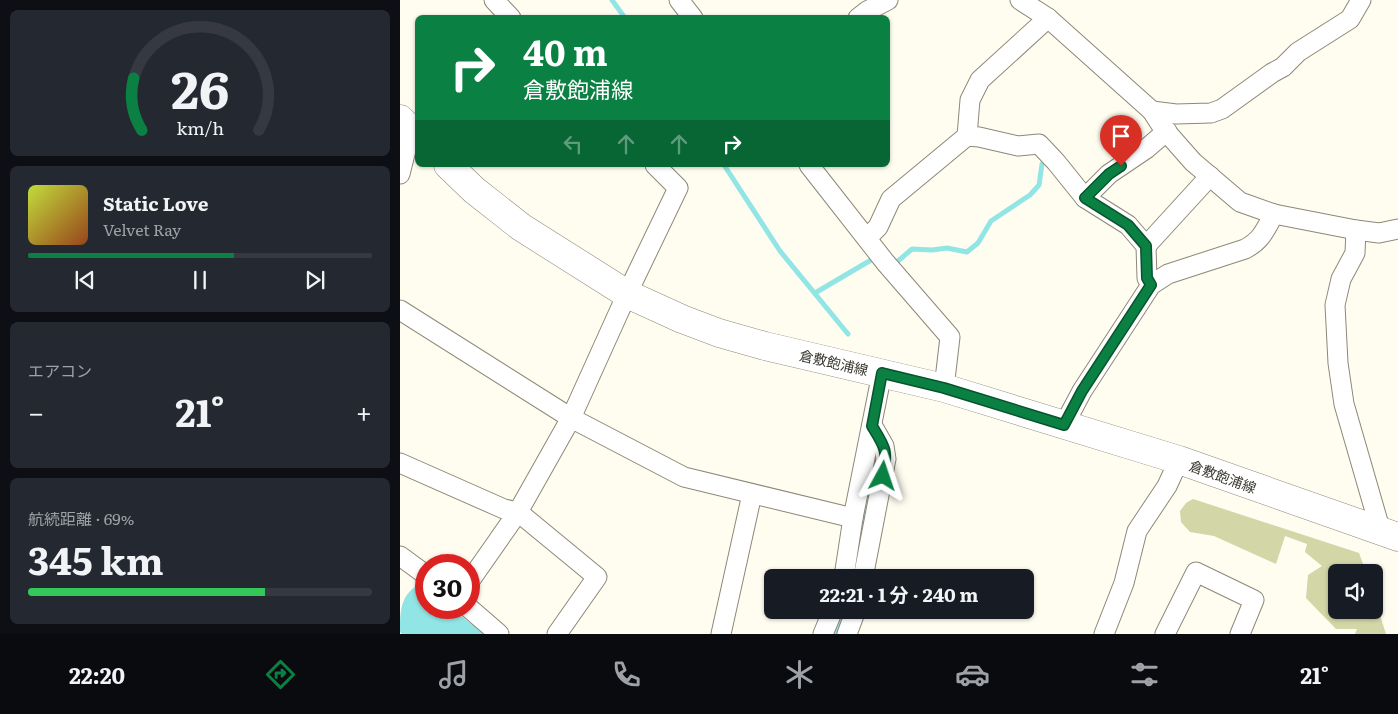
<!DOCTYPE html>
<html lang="ja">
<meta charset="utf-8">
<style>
body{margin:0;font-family:Literata,"Noto Sans JP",serif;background:#242831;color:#f1f3f6;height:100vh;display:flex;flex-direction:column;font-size:19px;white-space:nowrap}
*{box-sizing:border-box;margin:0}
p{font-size:16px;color:#9ea1a6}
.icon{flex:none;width:28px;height:28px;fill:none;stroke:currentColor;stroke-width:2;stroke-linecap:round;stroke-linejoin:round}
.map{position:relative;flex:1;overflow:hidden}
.side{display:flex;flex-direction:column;gap:10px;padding:10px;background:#0d0f14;width:400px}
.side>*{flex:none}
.hud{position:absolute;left:15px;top:15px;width:475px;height:152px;border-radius:8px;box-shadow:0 1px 4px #0004;background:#0b8043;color:#fff;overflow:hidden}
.buttons{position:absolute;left:928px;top:564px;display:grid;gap:10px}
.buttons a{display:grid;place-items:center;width:55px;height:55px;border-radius:8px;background:#171b24;box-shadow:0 1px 4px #0004;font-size:25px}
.speed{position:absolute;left:15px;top:554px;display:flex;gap:10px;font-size:25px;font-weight:700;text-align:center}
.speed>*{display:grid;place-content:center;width:65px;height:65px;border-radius:50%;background:#171b24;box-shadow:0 1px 4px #0004;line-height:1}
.speed .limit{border:8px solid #d22;background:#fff;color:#111}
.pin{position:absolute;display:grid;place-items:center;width:42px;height:42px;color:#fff;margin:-51px -21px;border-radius:50% 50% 50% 0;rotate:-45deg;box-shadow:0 0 5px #0007}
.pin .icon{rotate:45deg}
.me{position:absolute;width:55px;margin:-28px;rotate:5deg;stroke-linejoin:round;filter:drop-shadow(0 0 4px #0008)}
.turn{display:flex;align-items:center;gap:18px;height:105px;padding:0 25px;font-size:22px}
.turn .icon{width:65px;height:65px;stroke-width:2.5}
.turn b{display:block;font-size:35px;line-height:42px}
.lanes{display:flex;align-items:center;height:48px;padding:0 25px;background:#0003;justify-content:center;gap:25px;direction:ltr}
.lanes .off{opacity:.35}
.big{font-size:38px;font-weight:700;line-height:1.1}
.side .widget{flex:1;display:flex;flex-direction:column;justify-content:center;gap:8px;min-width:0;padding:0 18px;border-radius:8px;background:#242831}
.side .dial{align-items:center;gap:0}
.dial svg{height:130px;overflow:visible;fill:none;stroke:#363941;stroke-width:7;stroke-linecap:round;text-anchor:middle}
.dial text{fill:#f1f3f6;stroke:none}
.song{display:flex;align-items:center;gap:15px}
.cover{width:60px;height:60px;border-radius:8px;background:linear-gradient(135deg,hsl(70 70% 55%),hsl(20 70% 35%))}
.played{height:5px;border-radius:2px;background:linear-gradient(90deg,#0b8043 60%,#363941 60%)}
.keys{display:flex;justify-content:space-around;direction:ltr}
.heat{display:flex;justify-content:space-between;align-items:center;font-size:28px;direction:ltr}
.charge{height:8px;border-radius:4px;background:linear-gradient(90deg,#34c759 69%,#363941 0)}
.trip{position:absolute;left:364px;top:569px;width:270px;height:50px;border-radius:8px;background:#171b24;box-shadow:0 1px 4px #0004;font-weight:700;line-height:50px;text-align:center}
.tab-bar{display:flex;height:80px;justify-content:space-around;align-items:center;background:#090b0e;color:#9ea1a6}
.tab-bar .icon{width:35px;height:35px}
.tab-bar .active{color:#0b8043}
.tab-bar b{font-size:22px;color:#f1f3f6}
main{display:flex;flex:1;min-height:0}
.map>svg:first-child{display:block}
.green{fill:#d3d6a6}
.water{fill:#92e5e5}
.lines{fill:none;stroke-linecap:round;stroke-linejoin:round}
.stream{stroke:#92e5e5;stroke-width:5}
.street-casing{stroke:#8d8877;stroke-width:21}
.primary-casing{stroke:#8d8877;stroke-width:29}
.street{stroke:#fff;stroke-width:19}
.primary{stroke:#fff;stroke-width:28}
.route-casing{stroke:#07532c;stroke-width:12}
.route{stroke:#0b8043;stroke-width:9}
.labels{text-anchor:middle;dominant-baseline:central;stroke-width:4.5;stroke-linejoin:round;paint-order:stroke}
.street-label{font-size:14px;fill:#3a3830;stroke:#fff}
</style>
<main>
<section class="side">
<div class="widget dial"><svg viewBox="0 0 100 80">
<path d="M14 69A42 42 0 1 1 86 69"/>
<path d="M14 69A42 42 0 0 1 9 37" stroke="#0b8043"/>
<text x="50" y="56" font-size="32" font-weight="700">26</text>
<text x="50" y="72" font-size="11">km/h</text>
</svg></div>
<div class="widget">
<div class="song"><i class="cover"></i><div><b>Static Love</b><p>Velvet Ray</p></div></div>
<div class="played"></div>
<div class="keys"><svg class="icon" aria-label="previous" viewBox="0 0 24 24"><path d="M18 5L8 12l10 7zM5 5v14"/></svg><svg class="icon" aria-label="pause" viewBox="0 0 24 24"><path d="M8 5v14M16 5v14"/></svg><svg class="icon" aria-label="next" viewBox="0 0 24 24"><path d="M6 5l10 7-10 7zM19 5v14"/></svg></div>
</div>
<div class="widget"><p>エアコン</p>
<div class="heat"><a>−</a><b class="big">21°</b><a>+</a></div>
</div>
<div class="widget"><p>航続距離 · 69%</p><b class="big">345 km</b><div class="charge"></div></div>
</section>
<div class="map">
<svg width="998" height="634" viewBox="0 0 998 634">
<rect width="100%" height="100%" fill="#fffcf0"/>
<path class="green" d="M793,499L959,553L966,572H936V610H974V597L986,634H955L957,629H936L906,598L908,575L922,566L905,552L907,544L885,536L876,564L814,536L790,532L781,522L780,511L786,503Z"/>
<path class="water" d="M19,585L26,590V608H51L84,634H2L0,632C0,613 0,594 19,585Z"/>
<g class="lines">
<g class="stream">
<path d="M212,0L225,18"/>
<path d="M324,165L380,251L448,334"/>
<path d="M498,261L512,249L532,250L547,248L567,252L578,243L591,221L630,195L639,185L642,164"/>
<path d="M415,293L471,260"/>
<path d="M463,530L472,469"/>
<path d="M453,578L457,560"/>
<path d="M435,634L443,610"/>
</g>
<defs>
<g id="street">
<path d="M94,0L111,18"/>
<path d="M279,0L293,18"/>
<path d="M620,0L648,18L752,111L763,128L793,162L840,202L874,214L956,230L979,233L998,229"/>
<path d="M458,18L467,11L488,0"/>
<path d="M752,111L776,114L811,113L822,109L872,73L883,67L898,52L950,19L961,0"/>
<path d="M567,136L579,137L618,146L639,144L656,162L685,198L728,225L746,246L747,278L751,285"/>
<path d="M409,165L485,262L550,337L544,388"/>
<path d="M0,174L11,130L17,123"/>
<path d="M685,198L709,174L746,149L767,131"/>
<path d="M956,230L955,253L941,279L935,305L938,363L944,404L981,532"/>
<path d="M467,238L478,227L491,199L567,136L570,100L580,80L648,18"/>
<path d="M746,246L810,176"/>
<path d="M0,310L171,418L284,477L453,518"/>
<path d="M664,425L682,391L751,285L768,274L845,249C862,240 865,230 874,214"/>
<path d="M0,463L104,509L118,512L197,577L157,634"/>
<path d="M0,556L26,575"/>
<path d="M443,578L445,570L453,518L482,373"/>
<path d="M463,578L486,459L484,446L472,425"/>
<path d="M69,582L118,512L171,418L227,294L278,188L255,165"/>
<path d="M69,608L99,634"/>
<path d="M321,634L352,494"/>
<path d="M423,634L433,610"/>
<path d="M447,634L456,610"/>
<path d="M704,634L724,583L737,531L767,486L779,460"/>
<path d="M765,634L796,572L854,600L840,634"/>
</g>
<g id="primary">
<path d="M0,119L18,137"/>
<path d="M48,165L74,190L121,227L227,294L282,319L319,333L365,346L544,388L779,460L998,537"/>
</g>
</defs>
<use href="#street" class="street-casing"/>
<use href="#primary" class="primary-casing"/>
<use href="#street" class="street"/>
<use href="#primary" class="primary"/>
</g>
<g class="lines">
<defs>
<path id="route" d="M483,476C488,450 485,447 472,426L482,373L544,388L664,425L682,391L751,285L747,278L746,246L728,225L685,198L709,174L721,166"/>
</defs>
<use href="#route" class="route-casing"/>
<use href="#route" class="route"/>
</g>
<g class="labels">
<g class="street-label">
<text transform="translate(434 362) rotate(13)">倉敷飽浦線</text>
<text transform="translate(823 476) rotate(20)">倉敷飽浦線</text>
</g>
</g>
</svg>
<div class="buttons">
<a><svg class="icon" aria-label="sound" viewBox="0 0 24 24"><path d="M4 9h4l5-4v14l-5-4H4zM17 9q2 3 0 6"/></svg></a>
</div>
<div class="speed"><div class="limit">30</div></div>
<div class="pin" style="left:721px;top:166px;background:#d93025"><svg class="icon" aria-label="arrive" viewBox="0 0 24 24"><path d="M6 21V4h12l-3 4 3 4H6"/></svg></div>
<svg class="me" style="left:483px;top:476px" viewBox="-20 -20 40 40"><path d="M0-17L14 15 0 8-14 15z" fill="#0b8043" stroke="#fff" stroke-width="4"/></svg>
<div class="trip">22:21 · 1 分 · 240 m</div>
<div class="hud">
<div class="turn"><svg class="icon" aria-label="right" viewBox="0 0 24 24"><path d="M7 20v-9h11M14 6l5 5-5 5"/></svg><div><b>40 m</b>倉敷飽浦線</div></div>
<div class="lanes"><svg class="icon off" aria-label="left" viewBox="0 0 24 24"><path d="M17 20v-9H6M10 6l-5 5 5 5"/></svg><svg class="icon off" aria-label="ahead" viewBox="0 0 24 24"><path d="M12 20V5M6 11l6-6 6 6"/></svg><svg class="icon off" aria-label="ahead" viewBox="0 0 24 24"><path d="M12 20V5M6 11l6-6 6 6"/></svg><svg class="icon" aria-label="right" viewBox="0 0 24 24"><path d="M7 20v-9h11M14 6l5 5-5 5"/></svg></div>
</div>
</div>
</main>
<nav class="tab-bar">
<b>22:20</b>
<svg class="icon active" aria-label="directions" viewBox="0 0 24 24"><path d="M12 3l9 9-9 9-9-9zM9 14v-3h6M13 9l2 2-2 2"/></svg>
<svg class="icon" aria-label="music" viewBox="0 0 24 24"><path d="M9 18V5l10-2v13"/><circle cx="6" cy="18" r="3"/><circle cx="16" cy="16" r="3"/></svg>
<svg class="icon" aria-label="phone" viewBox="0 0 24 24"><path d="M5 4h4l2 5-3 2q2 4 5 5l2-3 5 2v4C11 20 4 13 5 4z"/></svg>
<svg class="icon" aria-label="climate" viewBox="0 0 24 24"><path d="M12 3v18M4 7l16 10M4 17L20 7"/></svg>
<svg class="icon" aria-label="car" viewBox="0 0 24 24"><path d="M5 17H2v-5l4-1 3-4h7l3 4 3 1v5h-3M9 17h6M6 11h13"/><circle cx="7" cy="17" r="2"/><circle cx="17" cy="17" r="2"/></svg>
<svg class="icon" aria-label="filters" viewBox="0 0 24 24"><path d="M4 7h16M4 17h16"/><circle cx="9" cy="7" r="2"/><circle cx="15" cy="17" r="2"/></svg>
<b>21°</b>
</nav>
